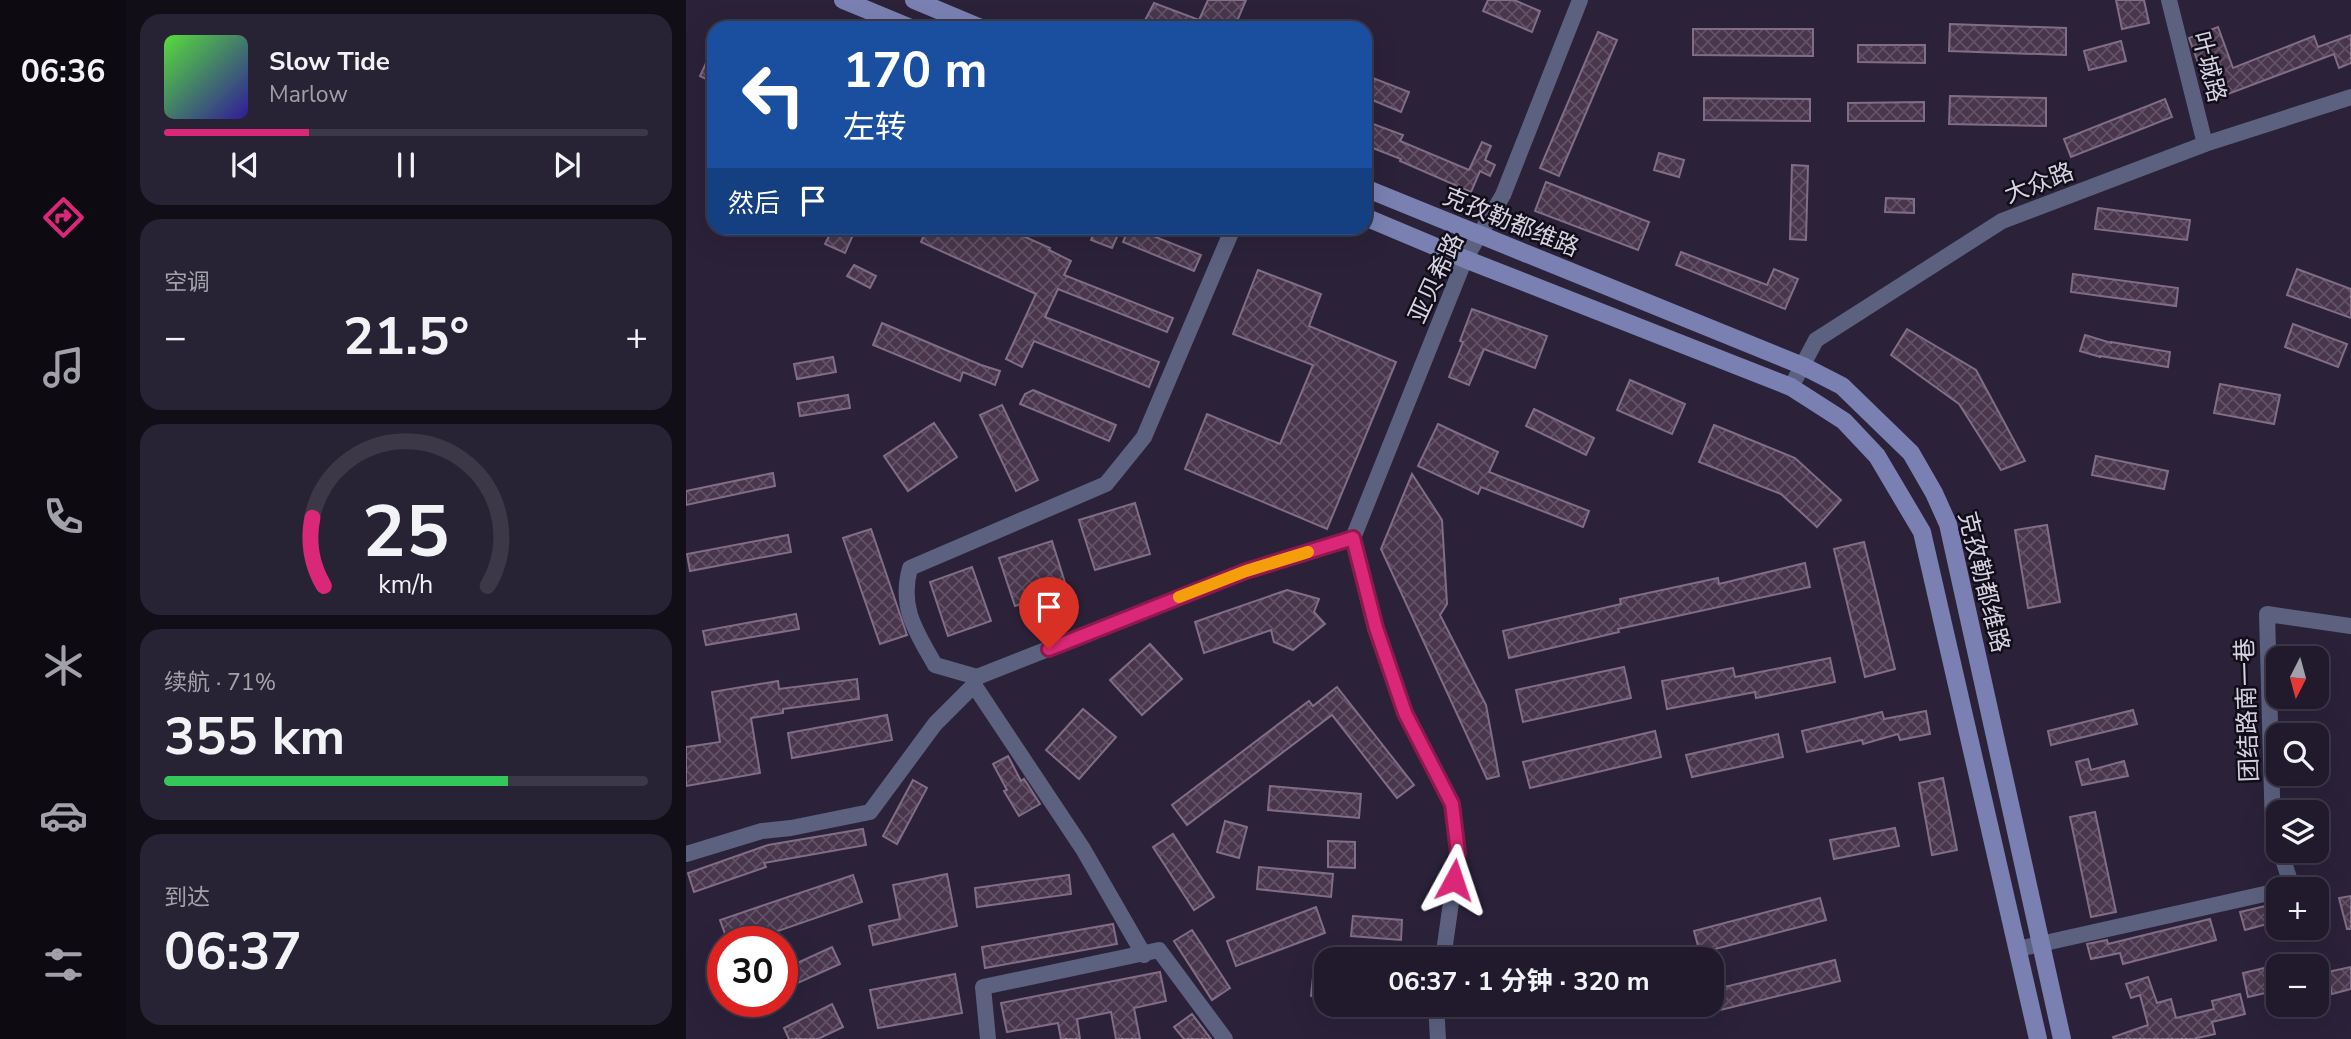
<!DOCTYPE html>
<html lang="zh">
<meta charset="utf-8">
<style>
body{margin:0;font-family:"Nunito Sans","Noto Sans SC",sans-serif;background:#282334;color:#f1f3f6;height:100vh;display:flex;flex-direction:column;font-size:26px;white-space:nowrap}
*{box-sizing:border-box;margin:0}
p{font-size:23px;color:#a2a1a9}
.icon{flex:none;width:38px;height:38px;fill:none;stroke:currentColor;stroke-width:2;stroke-linecap:round;stroke-linejoin:round}
.map{position:relative;flex:1;overflow:hidden}
.panel{display:flex;flex-direction:column;gap:14px;padding:14px;background:#120e18;width:560px}
.panel>*{flex:none}
.top-card{position:absolute;left:21px;top:21px;width:665px;height:214px;border-radius:21px;box-shadow:0 7px 28px #0002,0 0 0 2px #3d3848;background:#1a4fa0;color:#fff;overflow:hidden}
.needle{width:46px;rotate:186deg}
.tools{position:absolute;left:1580px;top:646px;display:grid;gap:14px}
.tools a{display:grid;place-items:center;width:63px;height:63px;border-radius:14px;background:#201a2c;box-shadow:0 7px 28px #0002,0 0 0 2px #3d3848;font-size:35px}
.speed{position:absolute;left:21px;top:926px;display:flex;gap:14px;font-size:35px;font-weight:700;text-align:center}
.speed>*{display:grid;place-content:center;width:91px;height:91px;border-radius:50%;background:#201a2c;box-shadow:0 7px 28px #0002,0 0 0 2px #3d3848;line-height:1}
.speed .limit{border:10px solid #d22;background:#fff;color:#111}
.pin{position:absolute;display:grid;place-items:center;width:60px;height:60px;color:#fff;margin:-72px -30px;border-radius:50% 50% 50% 0;rotate:-45deg;box-shadow:0 0 7px #0007}
.pin .icon{rotate:45deg}
.me{position:absolute;width:77px;margin:-38px;rotate:5deg;stroke-linejoin:round;filter:drop-shadow(0 0 5px #0008)}
.turn{display:flex;align-items:center;gap:24px;height:147px;padding:0 21px;font-size:32px}
.turn .icon{width:91px;height:91px;stroke-width:2.5}
.turn b{display:block;font-size:49px;line-height:60px}
.then{display:flex;align-items:center;height:66px;padding:0 21px;background:#0003;gap:14px;font-size:26px}
.big{font-size:52px;font-weight:700;line-height:1.1}
.panel .tile{flex:1;display:flex;flex-direction:column;justify-content:center;gap:10px;min-width:0;padding:0 24px;border-radius:21px;background:#282334}
.panel .dial{align-items:center;gap:0}
.dial svg{height:182px;overflow:visible;fill:none;stroke:#3d3848;stroke-width:7;stroke-linecap:round;text-anchor:middle}
.dial text{fill:#f1f3f6;stroke:none}
.song{display:flex;align-items:center;gap:21px}
.cover{width:84px;height:84px;border-radius:10px;background:linear-gradient(135deg,hsl(110 70% 55%),hsl(250 70% 35%))}
.played{height:7px;border-radius:4px;background:linear-gradient(90deg,#db2777 30%,#3d3848 30%)}
.keys{display:flex;justify-content:space-around;direction:ltr}
.heat{display:flex;justify-content:space-between;align-items:center;font-size:38px;direction:ltr}
.charge{height:10px;border-radius:5px;background:linear-gradient(90deg,#34c759 71%,#3d3848 0)}
.trip{position:absolute;left:628px;top:947px;width:410px;height:70px;border-radius:21px;background:#201a2c;box-shadow:0 7px 28px #0002,0 0 0 2px #3d3848;font-weight:700;line-height:70px;text-align:center}
main{display:flex;flex:1;min-height:0}
.dock{display:flex;flex-direction:column;width:126px;justify-content:space-around;align-items:center;background:#0d0a12;color:#a2a1a9}
.dock .icon{width:49px;height:49px}
.dock .current{color:#db2777}
.dock b{font-size:32px;color:#f1f3f6}
.map>svg:first-child{display:block}
.building{fill:url(#building-cross-hatch);stroke:#816d85;stroke-width:2}
.lines{fill:none;stroke-linecap:round;stroke-linejoin:round}
.minor{stroke:#5c6180;stroke-width:16}
.secondary{stroke:#7a81b2;stroke-width:18}
.route-casing{stroke:#8e194d;stroke-width:18}
.route{stroke:#db2777;stroke-width:12}
.slow{stroke:#f59e0b;stroke-width:12}
.labels{text-anchor:middle;dominant-baseline:central;stroke-width:5;stroke-linejoin:round;paint-order:stroke}
.street-label{font-size:24px;fill:#d7d2e2;stroke:#120e19}
</style>
<main>
<nav class="dock">
<b>06:36</b>
<svg class="icon current" aria-label="directions" viewBox="0 0 24 24"><path d="M12 3l9 9-9 9-9-9zM9 14v-3h6M13 9l2 2-2 2"/></svg>
<svg class="icon" aria-label="music" viewBox="0 0 24 24"><path d="M9 18V5l10-2v13"/><circle cx="6" cy="18" r="3"/><circle cx="16" cy="16" r="3"/></svg>
<svg class="icon" aria-label="phone" viewBox="0 0 24 24"><path d="M5 4h4l2 5-3 2q2 4 5 5l2-3 5 2v4C11 20 4 13 5 4z"/></svg>
<svg class="icon" aria-label="climate" viewBox="0 0 24 24"><path d="M12 3v18M4 7l16 10M4 17L20 7"/></svg>
<svg class="icon" aria-label="car" viewBox="0 0 24 24"><path d="M5 17H2v-5l4-1 3-4h7l3 4 3 1v5h-3M9 17h6M6 11h13"/><circle cx="7" cy="17" r="2"/><circle cx="17" cy="17" r="2"/></svg>
<svg class="icon" aria-label="filters" viewBox="0 0 24 24"><path d="M4 7h16M4 17h16"/><circle cx="9" cy="7" r="2"/><circle cx="15" cy="17" r="2"/></svg>
</nav>
<section class="panel">
<div class="tile">
<div class="song"><i class="cover"></i><div><b>Slow Tide</b><p>Marlow</p></div></div>
<div class="played"></div>
<div class="keys"><svg class="icon" aria-label="previous" viewBox="0 0 24 24"><path d="M18 5L8 12l10 7zM5 5v14"/></svg><svg class="icon" aria-label="pause" viewBox="0 0 24 24"><path d="M8 5v14M16 5v14"/></svg><svg class="icon" aria-label="next" viewBox="0 0 24 24"><path d="M6 5l10 7-10 7zM19 5v14"/></svg></div>
</div>
<div class="tile"><p>空调</p>
<div class="heat"><a>−</a><b class="big">21.5°</b><a>+</a></div>
</div>
<div class="tile dial"><svg viewBox="0 0 100 80">
<path d="M14 69A42 42 0 1 1 86 69"/>
<path d="M14 69A42 42 0 0 1 9 39" stroke="#db2777"/>
<text x="50" y="56" font-size="32" font-weight="700">25</text>
<text x="50" y="72" font-size="11">km/h</text>
</svg></div>
<div class="tile"><p>续航 · 71%</p><b class="big">355 km</b><div class="charge"></div></div>
<div class="tile"><p>到达</p><b class="big">06:37</b></div>
</section>
<div class="map">
<svg width="1665" height="1039" viewBox="0 0 1665 1039">
<defs>
<pattern id="building-cross-hatch" width="8" height="8" patternUnits="userSpaceOnUse" patternTransform="scale(1.75)"><rect width="8" height="8" fill="#49364c"/><path d="M0 0l8 8M0 8l8-8" fill="none" stroke="#625266"/></pattern>
</defs>
<rect width="100%" height="100%" fill="#2b223a"/>
<g class="building">
<path d="M522,0H560L548,28H455L468,3L513,20Z"/>
<path d="M802,0H828L854,11L846,32L797,11Z"/>
<path d="M1430,0H1458L1463,23L1436,29Z"/>
<path d="M1264,24L1380,28V55L1263,51Z"/>
<path d="M1532,27L1547,68L1628,36L1632,47L1665,35V63L1653,68L1648,54L1526,100L1503,38Z"/>
<path d="M1007,29H1127V56L1007,55Z"/>
<path d="M912,32L931,40L873,176L854,168Z"/>
<path d="M1435,41L1440,61L1403,70L1398,51Z"/>
<path d="M1172,45H1239V63L1172,62Z"/>
<path d="M28,46V83L14,76Z"/>
<path d="M679,75L723,92L715,112L679,97Z"/>
<path d="M1264,96L1360,98V126L1263,124Z"/>
<path d="M1018,98L1124,99V121L1018,120Z"/>
<path d="M1479,99L1486,117L1385,157L1378,139Z"/>
<path d="M1238,102V121H1162V103Z"/>
<path d="M679,121L717,135L714,141L783,170L796,142L805,146L799,160L809,165L804,176L794,171L785,192L714,161L715,159L679,145Z"/>
<path d="M973,153L998,160L993,177L968,170Z"/>
<path d="M1106,165L1122,166L1120,240L1104,239Z"/>
<path d="M860,182L963,222L952,250L849,211Z"/>
<path d="M1200,198L1228,199V213L1199,212Z"/>
<path d="M1412,208L1504,220L1501,240L1409,229Z"/>
<path d="M147,228H170L159,253L139,244Z"/>
<path d="M241,228H319L364,248L363,250L385,261L378,275L487,318L481,332L372,289L359,317L473,362L463,387L348,341L336,367L320,359L350,294L235,242Z"/>
<path d="M410,228H435L426,248L405,240Z"/>
<path d="M443,228H447L515,255L508,271L437,242Z"/>
<path d="M995,252L1081,285L1088,269L1112,279L1099,309L990,265Z"/>
<path d="M168,265L190,276L184,288L161,276Z"/>
<path d="M1611,269L1665,289V318L1601,295Z"/>
<path d="M572,270L635,294L623,326L710,362L641,529L499,469L521,414L594,444L627,365L547,334Z"/>
<path d="M1387,274L1492,288L1490,306L1385,292Z"/>
<path d="M786,309L861,336L849,368L798,349L783,385L763,377L777,342L774,341Z"/>
<path d="M196,323L295,365L314,371L309,385L277,372L274,381L187,345Z"/>
<path d="M1607,324L1661,344L1652,367L1599,347Z"/>
<path d="M1221,329L1290,370L1339,461L1315,470L1273,404L1205,355Z"/>
<path d="M1399,335L1425,343V342L1484,352L1482,367L1414,356V357L1394,351Z"/>
<path d="M147,357L150,372L111,379L108,364Z"/>
<path d="M944,380L999,404L986,434L931,410Z"/>
<path d="M1534,384L1594,395L1588,424L1528,413Z"/>
<path d="M347,390L430,425L423,441L334,404L339,394Z"/>
<path d="M162,395L164,408L114,416L112,403Z"/>
<path d="M316,405L352,480L330,491L294,415Z"/>
<path d="M848,409L908,438L900,455L840,426Z"/>
<path d="M248,423L271,457L222,491L198,456Z"/>
<path d="M752,424L812,452L803,472L903,511L897,527L795,487L792,494L732,466Z"/>
<path d="M1028,425L1109,458L1155,500L1131,527L1095,494L1013,462Z"/>
<path d="M1410,456L1482,471L1478,489L1406,475Z"/>
<path d="M87,473L89,486L0,505V491Z"/>
<path d="M726,474L756,520L761,604L754,615L800,705L813,776L801,779L695,549Z"/>
<path d="M449,503L464,554L409,570L393,520Z"/>
<path d="M1361,525L1374,602L1342,608L1329,530Z"/>
<path d="M185,529L221,635L194,644L157,538Z"/>
<path d="M102,535L105,552L4,571L1,554Z"/>
<path d="M366,541L381,589L329,606L313,558Z"/>
<path d="M1178,542L1209,669L1179,677L1148,549Z"/>
<path d="M1119,563L1124,587L932,629L933,632L823,658L817,631L935,604L934,599L1032,578L1033,584Z"/>
<path d="M286,567L305,621L262,636L244,582Z"/>
<path d="M601,590L633,599L628,612L639,624L607,650L588,642L585,630L518,653L509,622Z"/>
<path d="M110,614L113,629L20,645L17,631Z"/>
<path d="M464,644L496,679L456,715L424,680Z"/>
<path d="M1144,658L1149,682L1070,698L1069,692L981,709L976,681L1047,668L1049,677Z"/>
<path d="M938,667L945,698L837,722L830,690Z"/>
<path d="M171,679L173,699L97,709V713L65,718L74,773L0,786V747L34,742L26,692L92,681L93,689Z"/>
<path d="M651,687L728,785L711,798L646,715L501,825L486,805L623,701L627,706Z"/>
<path d="M397,709L430,737L393,779L360,750Z"/>
<path d="M1447,710L1451,724L1365,745L1362,731Z"/>
<path d="M1240,711L1244,734L1214,740L1212,734L1177,744L1176,740L1121,752L1116,731L1196,712L1198,719Z"/>
<path d="M201,715L206,740L106,758L102,733Z"/>
<path d="M969,731L975,757L844,788L837,762Z"/>
<path d="M1092,734L1097,757L1006,777L1000,755Z"/>
<path d="M322,756L335,781L338,779L354,804L333,816L318,791L321,790L307,764Z"/>
<path d="M1402,759L1405,770L1438,761L1442,776L1396,785L1390,762Z"/>
<path d="M1257,778L1271,850L1246,855L1233,783Z"/>
<path d="M227,780L241,788L211,844L197,836Z"/>
<path d="M584,786L675,794L673,818L582,810Z"/>
<path d="M1409,812L1430,912L1405,917L1384,817Z"/>
<path d="M539,821L561,827L553,858L531,852Z"/>
<path d="M1209,828L1213,846L1148,859L1144,840Z"/>
<path d="M177,829L180,845L78,863L80,867L8,892L2,873L82,845Z"/>
<path d="M487,834L528,897L508,910L467,847Z"/>
<path d="M642,841L669,842V868L642,867Z"/>
<path d="M573,867L647,874L645,897L571,889Z"/>
<path d="M261,874L271,926L187,945L183,926L214,919L207,885Z"/>
<path d="M167,875L176,902L60,942H42L34,920Z"/>
<path d="M383,875L385,894L291,907L289,888Z"/>
<path d="M1665,896V929H1661L1653,898Z"/>
<path d="M1134,898L1140,920L1014,953L1008,931Z"/>
<path d="M1592,903V921L1559,930L1554,912Z"/>
<path d="M630,907L639,933L550,966L541,941Z"/>
<path d="M667,916L716,920L715,940L665,936Z"/>
<path d="M1524,919L1530,940L1437,964L1434,953L1405,959L1401,944L1421,940L1422,944Z"/>
<path d="M427,924L431,944L299,968L296,947Z"/>
<path d="M506,930L544,988L526,1000L488,941Z"/>
<path d="M146,947L154,964L96,990V970Z"/>
<path d="M1149,960L1154,981L1026,1012V990Z"/>
<path d="M1587,966L1592,990L1562,997L1557,973Z"/>
<path d="M1665,967V989L1646,994L1641,972Z"/>
<path d="M628,968L640,969V998L625,996Z"/>
<path d="M474,972L480,1001L448,1008L454,1039H430L425,1012L391,1019L394,1039H375L372,1023L321,1032L315,1003Z"/>
<path d="M269,974L276,1013L192,1028L184,990Z"/>
<path d="M1462,977L1471,1003L1485,999L1490,1018L1528,1009L1526,1001L1554,994L1559,1014L1526,1022L1529,1034L1507,1039H1428L1427,1037L1462,1025L1454,995L1445,998L1440,984Z"/>
<path d="M146,1004L157,1027L132,1039H103L98,1028Z"/>
<path d="M506,1014L525,1039H498L488,1027Z"/>
</g>
<g class="lines">
<g class="minor">
<path d="M1483,0L1519,144"/>
<path d="M1105,387L1130,340L1316,221L1519,144L1665,97"/>
<path d="M667,538L779,259L817,195L894,0"/>
<path d="M667,538L689,628L719,713L766,804L772,853L757,959"/>
<path d="M291,677L249,665C230,631 213,608 224,568L420,484L458,437L547,228"/>
<path d="M288,685L397,849L458,955"/>
<path d="M1592,846L1587,831L1581,614L1665,626"/>
<path d="M1594,850L1606,887L1599,889"/>
<path d="M0,854L76,831L105,828L184,812L249,724L288,685L291,677L560,571L667,538"/>
<path d="M1332,949L1592,891"/>
<path d="M750,1004L752,1039"/>
<path d="M302,1039L297,987L473,950L539,1039"/>
</g>
<g class="secondary">
<path d="M157,0L225,28"/>
<path d="M228,0L295,28"/>
<path d="M679,188L1117,366L1156,386L1225,453L1248,493L1262,524L1376,1039"/>
<path d="M679,217L779,259L1105,387L1158,421L1191,456L1236,532L1352,1039"/>
</g>
</g>
<g class="lines">
<defs>
<path id="route" d="M363,649L560,571L667,538L690,628L719,713L766,804L772,853L768,880"/>
</defs>
<use href="#route" class="route-casing"/>
<use href="#route" class="route"/>
<path class="slow" d="M493,597L560,571L622,552"/>
</g>
<g class="labels">
<g class="street-label">
<text transform="translate(1523 67) rotate(76)">叶城路</text>
<text transform="translate(1353 183) rotate(-21)">大众路</text>
<text transform="translate(825 222) rotate(22)">克孜勒都维路</text>
<text transform="translate(750 278) rotate(-65)">亚贝希路</text>
<text transform="translate(1298 582) rotate(76)">克孜勒都维路</text>
<text transform="translate(1561 710) rotate(-92)">团结路南一巷</text>
</g>
</g>
</svg>
<div class="tools">
<a><svg class="needle" viewBox="-14 -14 28 28"><path d="M0-13l5 13h-10z" fill="#e53935"/><path d="M0 13l5-13h-10z" fill="#a2a1a9"/></svg></a>
<a><svg class="icon" aria-label="search" viewBox="0 0 24 24"><circle cx="10" cy="10" r="6"/><path d="M15 15l6 6"/></svg></a>
<a><svg class="icon" aria-label="layers" viewBox="0 0 24 24"><path d="M12 4l9 5-9 5-9-5zM3 14l9 5 9-5"/></svg></a>
<a>+</a>
<a>−</a>
</div>
<div class="speed"><div class="limit">30</div></div>
<div class="pin" style="left:363px;top:649px;background:#d93025"><svg class="icon" aria-label="arrive" viewBox="0 0 24 24"><path d="M6 21V4h12l-3 4 3 4H6"/></svg></div>
<svg class="me" style="left:768px;top:880px" viewBox="-20 -20 40 40"><path d="M0-17L14 15 0 8-14 15z" fill="#db2777" stroke="#fff" stroke-width="4"/></svg>
<div class="trip">06:37 · 1 分钟 · 320 m</div>
<div class="top-card">
<div class="turn"><svg class="icon" aria-label="left" viewBox="0 0 24 24"><path d="M17 20v-9H6M10 6l-5 5 5 5"/></svg><div><b>170 m</b>左转</div></div>
<div class="then">然后<svg class="icon" aria-label="arrive" viewBox="0 0 24 24"><path d="M6 21V4h12l-3 4 3 4H6"/></svg></div>
</div>
</div>
</main>
